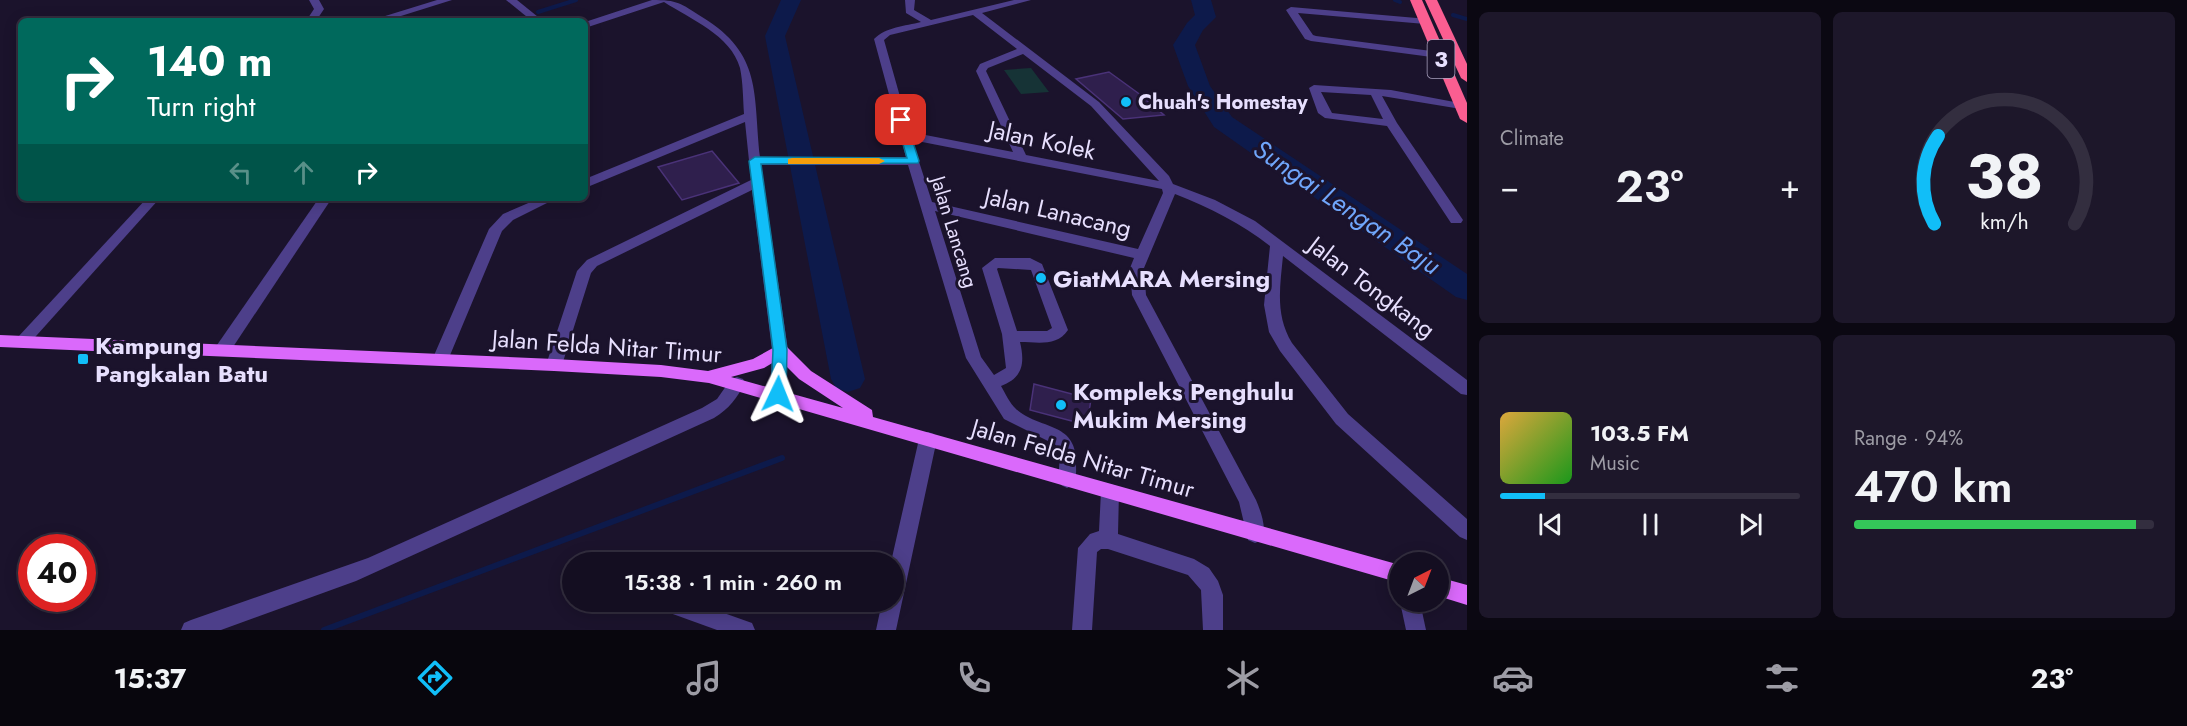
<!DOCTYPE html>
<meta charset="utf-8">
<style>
body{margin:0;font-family:Jost,sans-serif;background:#1d172a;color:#f1f3f6;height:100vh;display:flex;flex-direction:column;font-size:22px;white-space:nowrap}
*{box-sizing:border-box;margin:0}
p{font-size:20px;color:#9d9ca5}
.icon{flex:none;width:33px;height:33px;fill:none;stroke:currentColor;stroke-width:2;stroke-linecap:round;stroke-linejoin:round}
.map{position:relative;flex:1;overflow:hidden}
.sheet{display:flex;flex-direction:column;gap:12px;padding:12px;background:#0b0812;width:720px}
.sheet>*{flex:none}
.hud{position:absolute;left:18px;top:18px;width:570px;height:183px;border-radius:9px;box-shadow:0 3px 15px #0003,0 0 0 2px #332e3f;background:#00695c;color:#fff;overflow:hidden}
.needle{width:39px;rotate:42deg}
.controls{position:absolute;left:1389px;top:552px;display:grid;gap:12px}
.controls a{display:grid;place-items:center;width:60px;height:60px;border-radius:50%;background:#140e21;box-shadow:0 3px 15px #0003,0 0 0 2px #332e3f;font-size:30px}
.speed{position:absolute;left:18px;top:534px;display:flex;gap:12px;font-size:30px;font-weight:700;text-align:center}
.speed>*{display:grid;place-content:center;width:78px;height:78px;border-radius:50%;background:#140e21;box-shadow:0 3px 15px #0003,0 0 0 2px #332e3f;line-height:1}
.speed .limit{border:9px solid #d22;background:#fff;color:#111}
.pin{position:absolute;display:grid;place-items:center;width:51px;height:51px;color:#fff;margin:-26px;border-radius:12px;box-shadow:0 3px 9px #0006}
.me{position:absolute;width:66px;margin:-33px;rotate:2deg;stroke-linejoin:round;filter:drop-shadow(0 0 4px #0008)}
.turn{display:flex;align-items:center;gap:21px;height:126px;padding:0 30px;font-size:27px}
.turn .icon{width:78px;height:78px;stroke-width:2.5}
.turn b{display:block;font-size:42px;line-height:51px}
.lanes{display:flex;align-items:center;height:57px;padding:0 30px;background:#0003;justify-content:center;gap:30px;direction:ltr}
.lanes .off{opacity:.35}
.big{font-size:45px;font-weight:600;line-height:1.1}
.sheet .tile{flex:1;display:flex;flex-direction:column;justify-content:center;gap:9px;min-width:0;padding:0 21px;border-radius:9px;background:#1d172a}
.sheet .dial{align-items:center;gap:0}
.dial svg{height:156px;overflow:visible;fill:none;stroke:#332e3f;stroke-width:7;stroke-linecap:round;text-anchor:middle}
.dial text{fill:#f1f3f6;stroke:none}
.song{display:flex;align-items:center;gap:18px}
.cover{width:72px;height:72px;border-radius:9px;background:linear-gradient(135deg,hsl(40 70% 55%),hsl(120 70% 35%))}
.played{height:6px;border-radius:3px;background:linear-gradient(90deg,#11bef8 15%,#332e3f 15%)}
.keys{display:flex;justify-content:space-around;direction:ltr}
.heat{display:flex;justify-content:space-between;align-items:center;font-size:33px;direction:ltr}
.charge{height:9px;border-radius:4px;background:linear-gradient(90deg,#34c759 94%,#332e3f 0)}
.sheet .tiles{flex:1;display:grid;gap:12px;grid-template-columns:repeat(2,1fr)}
.trip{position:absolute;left:562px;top:552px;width:342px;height:60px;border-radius:30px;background:#140e21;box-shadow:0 3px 15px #0003,0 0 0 2px #332e3f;font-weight:600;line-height:60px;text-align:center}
.tab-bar{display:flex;height:96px;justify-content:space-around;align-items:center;background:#08060d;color:#9d9ca5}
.tab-bar .icon{width:42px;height:42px}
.tab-bar .current{color:#11bef8}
.tab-bar b{font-size:27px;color:#f1f3f6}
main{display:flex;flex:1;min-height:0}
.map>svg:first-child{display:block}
.green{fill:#163336}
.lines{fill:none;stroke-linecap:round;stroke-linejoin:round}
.stream-far1{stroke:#0d1a4b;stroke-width:4}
.stream{stroke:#0d1a4b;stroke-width:6}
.river{fill:#0d1a4b;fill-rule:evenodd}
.building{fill:#2f1f4d;stroke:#4a3278;stroke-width:1.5}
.minor{fill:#4d3f8a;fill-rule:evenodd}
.major{fill:#da69fb;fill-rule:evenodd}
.highway{fill:#fa5e91;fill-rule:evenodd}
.route{fill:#11bef8;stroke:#0b7ca1;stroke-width:1.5}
.slow{fill:#f59e0b}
.poi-dot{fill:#11bef8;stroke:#1b132c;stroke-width:2}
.labels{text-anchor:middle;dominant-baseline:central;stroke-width:6;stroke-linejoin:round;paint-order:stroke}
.far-poi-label{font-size:20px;font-weight:bold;fill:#e7dffe;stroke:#1b132c;text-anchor:start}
.far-street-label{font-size:20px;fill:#e7dffe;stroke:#1b132c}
.shield{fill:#1b132c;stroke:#aaa2bf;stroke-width:1.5}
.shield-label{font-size:22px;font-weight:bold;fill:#e7dffe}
.street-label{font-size:24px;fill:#e7dffe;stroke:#1b132c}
.poi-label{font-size:24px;font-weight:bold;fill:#e7dffe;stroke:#1b132c;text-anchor:start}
.water-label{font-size:26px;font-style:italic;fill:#70a6fb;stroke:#1b132c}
</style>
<main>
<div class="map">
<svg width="1467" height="630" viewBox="0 0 1467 630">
<rect width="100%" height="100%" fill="#1b132c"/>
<path class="green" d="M1031,68L1049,92L1021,94L1004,70Z"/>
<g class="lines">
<g class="stream-far1">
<path d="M1395,0L1400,2"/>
<path d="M538,12L576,0"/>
<path d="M1453,15L1467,19"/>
</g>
<path class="stream" d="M324,630L782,458"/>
<g class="river">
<path d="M781,0H801L785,36L865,379L860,388L848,392L836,388L831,379L765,36Z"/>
<path d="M1191,0H1211L1216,17L1203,30L1195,45L1210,86L1232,117L1467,274V300L1456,297L1214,127L1188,86L1173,45L1187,23L1195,15Z"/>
</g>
</g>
<g class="building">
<path d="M1109,72L1138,93L1164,115L1123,119L1076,79Z"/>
<path d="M712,151L739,183L682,200L658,167Z"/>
<path d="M1034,384L1091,399L1087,425L1030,410Z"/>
</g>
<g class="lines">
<g class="minor">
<path d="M309,0H319L324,9L316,21H306L314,9Z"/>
<path d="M437,0H452L385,21H369Z"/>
<path d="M506,0H517L543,21H532Z"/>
<path d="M652,0C678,0 680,3 702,17C763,54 753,94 760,157H906L874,39C886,27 905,26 921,22L906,13L905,0H915L914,10L931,20L1014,0H1031L982,13L1099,102L1169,176L1173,184L1215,200L1255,221L1467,380V395L1461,394L1283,256C1280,287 1275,315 1292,343L1348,414L1467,519V540L1460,537L1336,424L1280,351L1269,332L1264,305L1270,246C1241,223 1210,208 1175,194L1144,268L1146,295L1256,500C1261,512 1267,528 1262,540L1255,543L1248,540L1239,502L1132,295L1130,268L1134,258L935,211L981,357L994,375L1006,368L1002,334L982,268L995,258H1030L1042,264L1068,330C1057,347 1037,342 1020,342C1025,363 1023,378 1001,386C1005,393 1010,404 1016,409C1039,430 1077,421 1076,463C1076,471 1077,478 1073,485L1067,488L1061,485C1055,473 1064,457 1056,445L1004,419L966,358L908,165H761L788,350L786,394L784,399L778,400L772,399L770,394L772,350L752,190L597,266L591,273L562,365L560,369H548L546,365L577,271L587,260L751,180L745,122L585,188V179L744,114C743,99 743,82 740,68C731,35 690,19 664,2L585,28V22ZM973,15L1017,49L980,64L976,71L1013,152L910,132L884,40L890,35ZM1023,54L1091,106L1159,181L1026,155L986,71L988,68ZM912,140L1162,189L1163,193L1138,249L932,202ZM998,268L1031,270L1052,328L1047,331H1017L997,269Z"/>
<path d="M1291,7L1428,19V23L1425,24L1298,13L1313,35L1316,36L1439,52L1444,55L1439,58L1311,41L1305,39L1286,10Z"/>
<path d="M1314,85L1391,90L1465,104L1467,106L1461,109L1382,96L1397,123L1463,220L1461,223H1451L1387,126L1325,118L1318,113L1309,88ZM1321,92L1371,95L1383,119L1332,113Z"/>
<path d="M147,198H160L28,345H18L15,341L18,337Z"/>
<path d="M319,198H332L229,353H217L215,349L217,345Z"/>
<path d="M540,198H557L513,220L502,231L448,360L446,364H434L432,360L489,229L503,214Z"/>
<path d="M737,377L743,379L745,383C737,398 729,409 714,418L356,581L221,630H181L184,623L191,620L368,558L702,408L717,399L731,379Z"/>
<path d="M928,432L934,434L937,439L896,630H876L882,602H894V562H891L919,439L922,434Z"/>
<path d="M1110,484L1116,486L1119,492L1118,534L1194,559L1209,568L1218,581L1223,595V630H1203L1201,590L1188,575L1108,549H1101L1097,552L1092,630H1072L1078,548L1090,534L1099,531L1101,492L1104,486Z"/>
<path d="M656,602H693L752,623L755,630H717L659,609Z"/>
<path d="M1400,602H1420L1426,630H1406Z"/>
</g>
<g class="major">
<path d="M0,335L554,359L661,365L708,371L753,359L780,344L786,346L811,371L872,410L873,417L1400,565V583L709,383L661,377L554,371L0,347ZM779,359L799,379L843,408L731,377L764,368Z"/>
<path d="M1438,577L1467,585V605L1438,596Z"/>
</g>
<g class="highway">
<path d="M1410,0H1422L1467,103V123L1460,119Z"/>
<path d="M1425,0H1437L1467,64V82L1461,78Z"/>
</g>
</g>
<path class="route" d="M901,117L906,120L919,161L918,163L761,164L787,350L786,394L783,399H773L771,394L773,350L749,161L755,157L907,158L896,120Z"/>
<path class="slow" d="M792,158H879L885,161L879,164H788V159Z"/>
<g class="poi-dot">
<circle cx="1126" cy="102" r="6"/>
<circle cx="1041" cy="278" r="6"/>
<rect x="77" y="353" width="12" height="12" rx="3"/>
<circle cx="1061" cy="405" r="6"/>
</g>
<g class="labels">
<g class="far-poi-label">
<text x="1138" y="102">Chuah's Homestay</text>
</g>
<g class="far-street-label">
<text transform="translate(954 232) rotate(73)">Jalan Lancang</text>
</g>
<rect class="shield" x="1427.5" y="40" width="27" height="38" rx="4.5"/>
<g class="shield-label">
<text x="1441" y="59">3</text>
</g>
<g class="street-label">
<text transform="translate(1042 140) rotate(12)">Jalan Kolek</text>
<text transform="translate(1058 212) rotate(13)">Jalan Lanacang</text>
<text transform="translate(1372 287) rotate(37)">Jalan Tongkang</text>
<text transform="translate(607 346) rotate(4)">Jalan Felda Nitar Timur</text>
<text transform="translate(1083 458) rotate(16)">Jalan Felda Nitar Timur</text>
</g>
<g class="poi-label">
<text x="1053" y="278">GiatMARA Mersing</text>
<text x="95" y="345">Kampung<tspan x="95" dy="28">Pangkalan Batu</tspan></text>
<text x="1073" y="391">Kompleks Penghulu<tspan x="1073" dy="28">Mukim Mersing</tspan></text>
</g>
<g class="water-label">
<text transform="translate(1347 207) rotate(34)">Sungai Lengan Baju</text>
</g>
</g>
</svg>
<div class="controls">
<a><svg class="needle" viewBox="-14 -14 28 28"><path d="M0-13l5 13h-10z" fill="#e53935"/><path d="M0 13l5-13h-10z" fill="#9d9ca5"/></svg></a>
</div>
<div class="speed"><div class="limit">40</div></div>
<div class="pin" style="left:901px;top:120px;background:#d93025"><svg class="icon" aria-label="arrive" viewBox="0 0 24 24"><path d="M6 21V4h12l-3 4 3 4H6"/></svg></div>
<svg class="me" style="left:778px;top:394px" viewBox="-20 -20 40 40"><path d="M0-17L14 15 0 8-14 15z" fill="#11bef8" stroke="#fff" stroke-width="4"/></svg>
<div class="trip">15:38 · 1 min · 260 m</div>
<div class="hud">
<div class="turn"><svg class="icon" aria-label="right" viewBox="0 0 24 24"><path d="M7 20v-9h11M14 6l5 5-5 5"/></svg><div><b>140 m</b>Turn right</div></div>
<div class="lanes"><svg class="icon off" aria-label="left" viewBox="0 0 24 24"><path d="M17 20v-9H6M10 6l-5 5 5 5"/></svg><svg class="icon off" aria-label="ahead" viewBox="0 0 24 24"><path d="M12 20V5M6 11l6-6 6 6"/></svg><svg class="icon" aria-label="right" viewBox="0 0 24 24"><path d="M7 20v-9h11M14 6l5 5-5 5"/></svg></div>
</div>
</div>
<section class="sheet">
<div class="tiles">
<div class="tile"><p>Climate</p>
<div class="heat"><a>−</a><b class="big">23°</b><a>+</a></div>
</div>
<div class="tile dial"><svg viewBox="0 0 100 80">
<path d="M14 69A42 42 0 1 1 86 69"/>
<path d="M14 69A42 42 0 0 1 16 24" stroke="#11bef8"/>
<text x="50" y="56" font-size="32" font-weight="700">38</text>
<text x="50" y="72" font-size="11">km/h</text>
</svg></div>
<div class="tile">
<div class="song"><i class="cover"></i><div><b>103.5 FM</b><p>Music</p></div></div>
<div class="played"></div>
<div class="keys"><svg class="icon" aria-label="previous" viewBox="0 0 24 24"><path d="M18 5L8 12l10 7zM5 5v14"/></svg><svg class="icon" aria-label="pause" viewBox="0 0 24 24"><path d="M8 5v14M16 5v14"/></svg><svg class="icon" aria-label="next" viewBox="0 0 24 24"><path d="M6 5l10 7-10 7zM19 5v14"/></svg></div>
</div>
<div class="tile"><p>Range · 94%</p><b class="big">470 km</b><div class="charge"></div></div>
</div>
</section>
</main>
<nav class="tab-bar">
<b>15:37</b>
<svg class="icon current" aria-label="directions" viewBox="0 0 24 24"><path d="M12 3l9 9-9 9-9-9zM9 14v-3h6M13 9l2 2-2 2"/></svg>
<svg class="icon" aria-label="music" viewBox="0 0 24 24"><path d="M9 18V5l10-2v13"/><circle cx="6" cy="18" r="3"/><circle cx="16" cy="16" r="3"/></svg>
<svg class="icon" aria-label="phone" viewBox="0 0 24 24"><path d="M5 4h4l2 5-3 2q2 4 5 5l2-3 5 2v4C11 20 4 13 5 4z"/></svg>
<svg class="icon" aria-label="climate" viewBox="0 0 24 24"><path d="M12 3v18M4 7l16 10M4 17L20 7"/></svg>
<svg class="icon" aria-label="car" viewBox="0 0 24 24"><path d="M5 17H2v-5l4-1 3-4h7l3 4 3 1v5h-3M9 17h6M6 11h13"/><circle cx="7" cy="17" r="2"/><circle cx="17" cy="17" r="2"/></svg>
<svg class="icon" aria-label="filters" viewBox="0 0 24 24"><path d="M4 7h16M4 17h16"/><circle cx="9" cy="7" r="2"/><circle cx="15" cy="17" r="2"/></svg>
<b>23°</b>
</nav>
